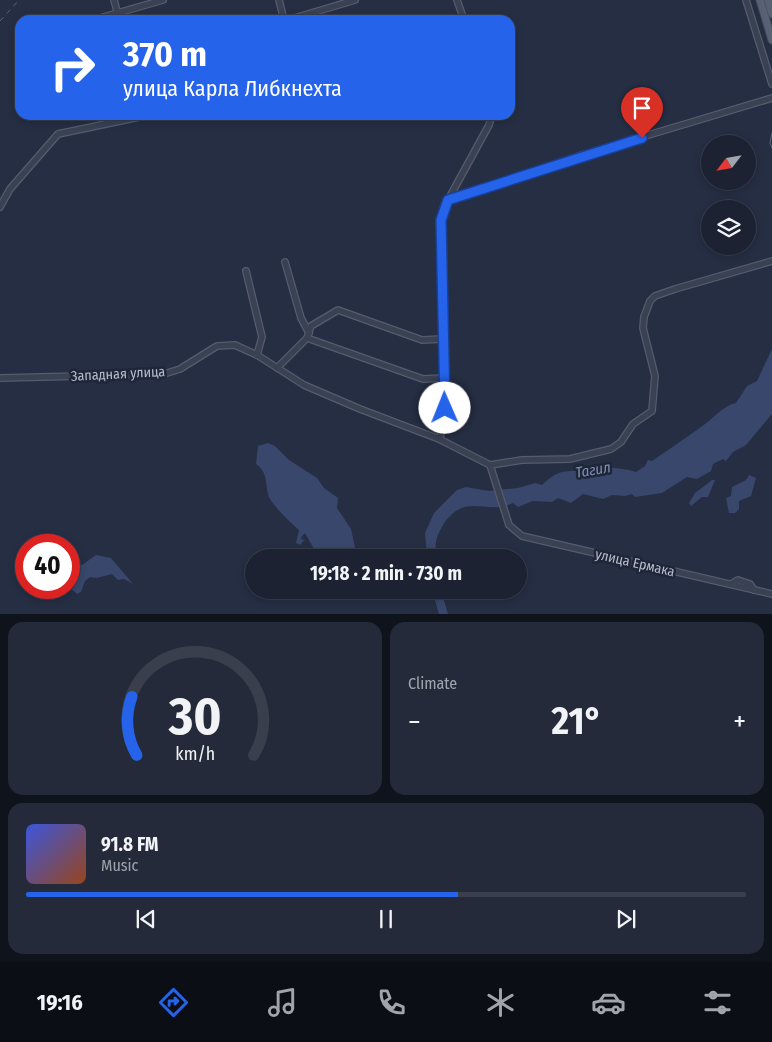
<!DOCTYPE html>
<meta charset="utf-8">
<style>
body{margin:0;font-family:"Fira Sans Condensed",sans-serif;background:#252a3a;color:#f1f3f6;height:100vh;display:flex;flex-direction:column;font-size:19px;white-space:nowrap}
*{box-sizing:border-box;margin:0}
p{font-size:16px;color:#a0a4ac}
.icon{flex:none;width:28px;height:28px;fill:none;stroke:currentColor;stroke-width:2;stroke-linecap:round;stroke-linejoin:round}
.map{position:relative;height:614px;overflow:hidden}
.sheet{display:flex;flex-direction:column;gap:8px;padding:8px;background:#0f131c;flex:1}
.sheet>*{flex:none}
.guide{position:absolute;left:15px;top:15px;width:500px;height:105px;border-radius:15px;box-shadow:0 2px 8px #0003,0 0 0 1px #3a3f4d;background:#2563eb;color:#fff;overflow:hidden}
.needle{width:32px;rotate:239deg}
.buttons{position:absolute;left:701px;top:135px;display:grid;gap:10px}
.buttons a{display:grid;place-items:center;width:55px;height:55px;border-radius:50%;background:#1c2232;box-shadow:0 2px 8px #0003,0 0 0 1px #3a3f4d;font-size:25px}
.speed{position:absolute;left:15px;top:534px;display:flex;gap:10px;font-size:25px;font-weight:700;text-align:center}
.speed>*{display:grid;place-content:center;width:65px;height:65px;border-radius:50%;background:#1c2232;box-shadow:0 2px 8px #0003,0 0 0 1px #3a3f4d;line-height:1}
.speed .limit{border:8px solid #d22;background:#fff;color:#111}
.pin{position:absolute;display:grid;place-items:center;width:42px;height:42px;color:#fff;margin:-51px -21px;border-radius:50% 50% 50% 0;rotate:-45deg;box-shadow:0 0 5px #0007}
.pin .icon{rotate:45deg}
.me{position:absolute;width:55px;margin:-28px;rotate:359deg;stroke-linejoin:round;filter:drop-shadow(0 0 4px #0008)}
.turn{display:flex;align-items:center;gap:18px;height:105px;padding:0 25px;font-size:22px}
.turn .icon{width:65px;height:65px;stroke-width:2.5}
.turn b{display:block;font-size:35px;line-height:42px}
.big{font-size:38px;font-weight:700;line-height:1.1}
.sheet .card{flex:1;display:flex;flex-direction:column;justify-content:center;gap:8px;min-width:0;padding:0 18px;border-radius:15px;background:#252a3a}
.sheet .dial{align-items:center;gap:0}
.dial svg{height:130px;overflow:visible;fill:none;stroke:#3a3f4d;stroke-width:7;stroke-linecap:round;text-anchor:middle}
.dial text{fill:#f1f3f6;stroke:none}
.song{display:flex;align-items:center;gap:15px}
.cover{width:60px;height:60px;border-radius:8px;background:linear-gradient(135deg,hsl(230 70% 55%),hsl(20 70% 35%))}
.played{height:5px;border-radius:2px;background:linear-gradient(90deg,#2563eb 60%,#3a3f4d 60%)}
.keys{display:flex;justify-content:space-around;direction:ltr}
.heat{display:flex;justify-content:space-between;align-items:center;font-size:28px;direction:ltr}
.sheet .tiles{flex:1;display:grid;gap:8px;grid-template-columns:1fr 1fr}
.card:last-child{grid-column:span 2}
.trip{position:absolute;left:245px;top:549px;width:282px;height:50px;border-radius:25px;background:#1c2232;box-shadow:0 2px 8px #0003,0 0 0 1px #3a3f4d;font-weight:700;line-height:50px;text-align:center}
.menu{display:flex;height:80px;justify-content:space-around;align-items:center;background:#0b0e14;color:#a0a4ac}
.menu .icon{width:35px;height:35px}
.menu .selected{color:#2563eb}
.menu b{font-size:22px;color:#f1f3f6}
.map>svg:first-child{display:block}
.water{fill:#38476b}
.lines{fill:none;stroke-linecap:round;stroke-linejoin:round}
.minor-casing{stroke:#555c6d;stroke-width:8}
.major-casing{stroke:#444a5c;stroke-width:9}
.minor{stroke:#3a4153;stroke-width:5.5}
.major{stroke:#586073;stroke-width:7}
.tram{stroke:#5c647a;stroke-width:1}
.rail{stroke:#5c647a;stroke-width:1;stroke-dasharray:5 5;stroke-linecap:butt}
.route-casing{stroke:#184099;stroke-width:12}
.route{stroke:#2563eb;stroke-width:9}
.labels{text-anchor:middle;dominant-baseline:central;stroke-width:5;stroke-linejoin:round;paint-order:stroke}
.street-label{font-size:14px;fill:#b7bdcd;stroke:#1f2638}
.water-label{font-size:15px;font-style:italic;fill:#7d8eb5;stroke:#1f2638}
</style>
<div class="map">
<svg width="772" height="615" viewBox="0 0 772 615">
<rect width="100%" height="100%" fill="#252e43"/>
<g class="water">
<path d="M772,349V414L746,445L733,452L726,461L723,459L713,464L711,471L697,479L687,477L662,493L635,497L632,494L625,496L612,495L603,499L583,494L571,503L558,498L552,502L533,501L518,507L513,503C486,516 465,491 443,525C436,537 434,544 437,557H427L425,533L434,513L457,490L466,487L489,491L518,488L535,483L542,485C547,480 556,473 562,472C586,469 612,464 636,472L645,466L648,460L652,461C669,450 685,438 701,427C713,419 722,406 736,403L747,386L757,381Z"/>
<path d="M268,443L275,446L289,460L317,478L324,488L338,498L337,508L351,529L357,557H323L315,551L305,533L301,537L302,540L305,539L300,545L296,543L299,530C289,521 280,513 272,502C263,491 271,474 256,464L258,446Z"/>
<path d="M749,475L756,478L751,496L739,501V509L735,513H729L726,498L731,496L732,487L746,480Z"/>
<path d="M712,480H715L708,497H702L691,506L689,503L695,493Z"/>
<path d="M96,555L111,558L133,584L124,579L118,580L112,574L97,578L90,577L85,581L81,592L77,594L69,587V560L82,565Z"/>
<path d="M432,590H441L448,614H439Z"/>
</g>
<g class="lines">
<defs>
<g id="minor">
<path d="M114,0L117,11"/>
<path d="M279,0L284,20"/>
<path d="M457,0L464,20"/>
<path d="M746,0L772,84"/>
<path d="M93,20L163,0"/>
<path d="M288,20L355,0"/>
<path d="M105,115L107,123"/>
<path d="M448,200L582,155L772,98"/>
<path d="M0,207L10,189L58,134L149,115"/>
<path d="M285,262L301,318L309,333"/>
<path d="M246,271L262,337L257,355"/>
<path d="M307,338L423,379L444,378"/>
<path d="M277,368L307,338L311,326L338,310L422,340L443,339"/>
<path d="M0,378L164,374L180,369L217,346L235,345L257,355L304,385L360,409L439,439L490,465L522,460L570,459L611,449L621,442L633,424L652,411L655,376L643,328L644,317L650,301L655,296L675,289L772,261"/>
<path d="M439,439L445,422L441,220L448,200L489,125L492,115"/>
<path d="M490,465L509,525L522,536L772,594"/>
<path d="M731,584L738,580L750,584L754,590"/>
</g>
<g id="major">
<path d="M760,0L772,40"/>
<path d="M768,0L772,14"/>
</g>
</defs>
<use href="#minor" class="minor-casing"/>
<use href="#major" class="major-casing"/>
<use href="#minor" class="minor"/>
<use href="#major" class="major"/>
<g class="tram">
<path d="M762,0L772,35"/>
<path d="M772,133L770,143L772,148"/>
</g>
<path class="rail" d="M0,21L19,0"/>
</g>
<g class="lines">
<defs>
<path id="route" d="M445,408L441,220L448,200L642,138"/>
</defs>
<use href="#route" class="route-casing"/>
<use href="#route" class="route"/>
</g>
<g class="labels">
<g class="street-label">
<text transform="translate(118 374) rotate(-3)">Западная улица</text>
<text transform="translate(635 563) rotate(13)">улица Ермака</text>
</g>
<g class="water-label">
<text transform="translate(593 470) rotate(-9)">Тагил</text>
</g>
</g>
</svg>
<div class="buttons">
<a><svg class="needle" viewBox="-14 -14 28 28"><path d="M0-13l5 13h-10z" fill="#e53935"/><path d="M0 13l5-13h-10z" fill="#a0a4ac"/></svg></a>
<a><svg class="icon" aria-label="layers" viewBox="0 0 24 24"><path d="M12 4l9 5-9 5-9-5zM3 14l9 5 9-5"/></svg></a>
</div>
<div class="speed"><div class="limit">40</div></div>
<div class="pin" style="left:642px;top:138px;background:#d93025"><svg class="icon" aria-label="arrive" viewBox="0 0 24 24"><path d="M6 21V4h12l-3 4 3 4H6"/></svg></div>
<svg class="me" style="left:445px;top:408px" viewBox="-20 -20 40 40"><circle r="19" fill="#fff"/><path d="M0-13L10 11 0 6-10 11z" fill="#2563eb"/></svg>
<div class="trip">19:18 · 2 min · 730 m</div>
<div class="guide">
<div class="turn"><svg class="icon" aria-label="right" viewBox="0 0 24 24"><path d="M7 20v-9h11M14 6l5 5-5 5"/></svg><div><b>370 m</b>улица Карла Либкнехта</div></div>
</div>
</div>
<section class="sheet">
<div class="tiles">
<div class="card dial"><svg viewBox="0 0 100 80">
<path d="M14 69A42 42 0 1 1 86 69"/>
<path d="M14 69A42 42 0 0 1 11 33" stroke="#2563eb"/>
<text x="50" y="56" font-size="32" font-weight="700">30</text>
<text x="50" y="72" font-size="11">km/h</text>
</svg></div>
<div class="card"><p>Climate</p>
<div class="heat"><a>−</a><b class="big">21°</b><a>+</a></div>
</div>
<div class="card">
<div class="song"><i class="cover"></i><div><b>91.8 FM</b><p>Music</p></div></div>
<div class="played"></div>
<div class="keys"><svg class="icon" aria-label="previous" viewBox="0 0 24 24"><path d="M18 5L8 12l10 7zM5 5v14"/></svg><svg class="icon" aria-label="pause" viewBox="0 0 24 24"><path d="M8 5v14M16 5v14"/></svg><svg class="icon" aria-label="next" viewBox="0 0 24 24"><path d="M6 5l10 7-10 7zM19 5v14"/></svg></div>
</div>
</div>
</section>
<nav class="menu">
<b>19:16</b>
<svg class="icon selected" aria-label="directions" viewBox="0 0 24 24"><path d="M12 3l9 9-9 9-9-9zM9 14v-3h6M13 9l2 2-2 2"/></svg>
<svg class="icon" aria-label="music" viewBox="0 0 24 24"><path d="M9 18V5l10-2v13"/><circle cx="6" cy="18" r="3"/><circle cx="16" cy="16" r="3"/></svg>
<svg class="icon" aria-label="phone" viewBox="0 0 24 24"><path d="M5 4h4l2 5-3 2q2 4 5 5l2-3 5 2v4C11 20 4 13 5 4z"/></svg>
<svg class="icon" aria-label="climate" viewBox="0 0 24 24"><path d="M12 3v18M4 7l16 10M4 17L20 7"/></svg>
<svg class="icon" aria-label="car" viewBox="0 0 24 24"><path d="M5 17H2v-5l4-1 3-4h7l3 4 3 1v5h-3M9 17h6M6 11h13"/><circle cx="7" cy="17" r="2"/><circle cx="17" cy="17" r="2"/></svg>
<svg class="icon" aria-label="filters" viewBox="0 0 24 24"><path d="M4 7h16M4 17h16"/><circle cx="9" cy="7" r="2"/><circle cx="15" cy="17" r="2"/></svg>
</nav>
